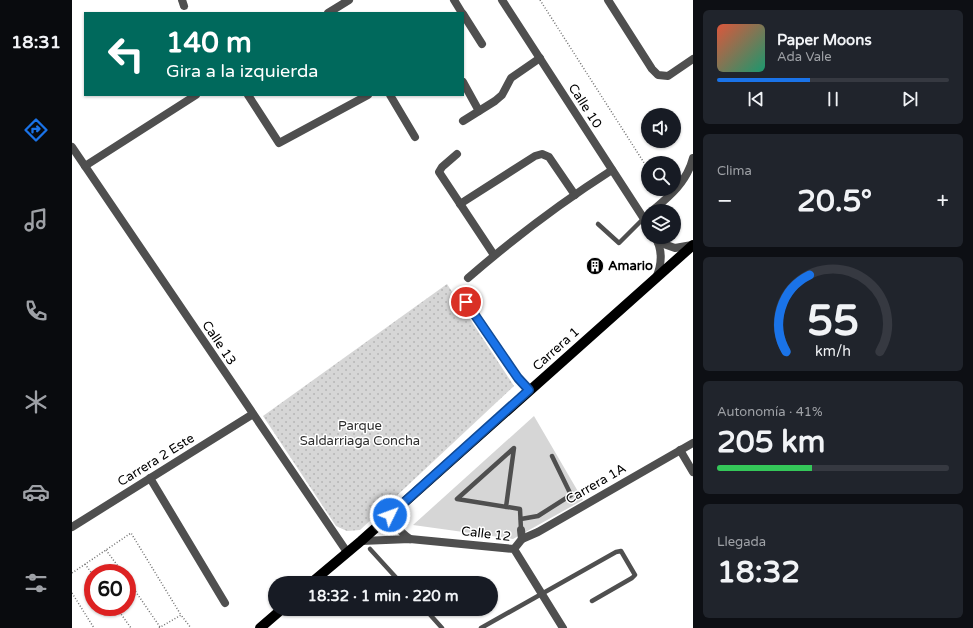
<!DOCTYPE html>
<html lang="es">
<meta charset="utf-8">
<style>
body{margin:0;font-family:"Varela Round",sans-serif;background:#20242c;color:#f1f3f6;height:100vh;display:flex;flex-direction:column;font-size:15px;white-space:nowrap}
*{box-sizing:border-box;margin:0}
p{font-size:13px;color:#9ea1a6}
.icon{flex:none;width:22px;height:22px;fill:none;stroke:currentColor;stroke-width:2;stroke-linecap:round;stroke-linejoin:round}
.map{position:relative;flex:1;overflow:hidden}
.panel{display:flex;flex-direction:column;gap:10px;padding:10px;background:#0d0f14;width:280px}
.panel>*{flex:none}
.banner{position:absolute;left:12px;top:12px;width:380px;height:84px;border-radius:0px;box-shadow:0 1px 3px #0004;background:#00695c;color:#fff;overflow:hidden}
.buttons{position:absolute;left:569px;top:108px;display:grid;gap:8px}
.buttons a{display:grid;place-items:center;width:40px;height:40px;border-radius:50%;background:#171b24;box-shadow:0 1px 3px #0004;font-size:20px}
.speed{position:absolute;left:12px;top:564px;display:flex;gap:8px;font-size:20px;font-weight:700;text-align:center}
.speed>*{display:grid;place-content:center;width:52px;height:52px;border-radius:50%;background:#171b24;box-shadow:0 1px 3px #0004;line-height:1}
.speed .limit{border:6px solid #d22;background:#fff;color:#111}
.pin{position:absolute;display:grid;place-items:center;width:34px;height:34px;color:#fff;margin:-17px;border:2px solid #fff;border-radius:50%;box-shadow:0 1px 4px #0007}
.me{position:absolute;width:44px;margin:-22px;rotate:48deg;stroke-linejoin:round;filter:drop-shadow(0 0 3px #0008)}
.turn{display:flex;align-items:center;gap:14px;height:84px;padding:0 16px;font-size:18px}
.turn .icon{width:52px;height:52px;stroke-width:2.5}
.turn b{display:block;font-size:28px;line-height:34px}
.big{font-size:30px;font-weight:800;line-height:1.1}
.panel .tile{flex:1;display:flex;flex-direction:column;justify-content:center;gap:6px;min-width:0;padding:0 14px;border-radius:6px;background:#20242c}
.panel .dial{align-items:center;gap:0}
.dial svg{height:104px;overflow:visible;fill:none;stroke:#363941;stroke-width:7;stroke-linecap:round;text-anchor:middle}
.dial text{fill:#f1f3f6;stroke:none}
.song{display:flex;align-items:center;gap:12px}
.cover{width:48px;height:48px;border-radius:6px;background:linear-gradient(135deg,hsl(10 70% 55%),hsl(160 70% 35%))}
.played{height:4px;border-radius:2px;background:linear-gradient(90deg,#1a73e8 40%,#363941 40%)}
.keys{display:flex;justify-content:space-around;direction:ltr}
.heat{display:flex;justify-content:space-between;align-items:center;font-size:22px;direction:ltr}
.charge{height:6px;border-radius:3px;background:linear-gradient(90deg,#34c759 41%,#363941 0)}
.trip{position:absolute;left:196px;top:576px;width:230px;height:40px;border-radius:20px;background:#171b24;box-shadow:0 1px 3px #0004;font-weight:800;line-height:40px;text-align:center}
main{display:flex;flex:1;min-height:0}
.tab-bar{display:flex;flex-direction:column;width:72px;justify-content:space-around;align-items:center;background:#090b0e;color:#9ea1a6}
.tab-bar .icon{width:28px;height:28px}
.tab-bar .on{color:#1a73e8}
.tab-bar b{font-size:18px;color:#f1f3f6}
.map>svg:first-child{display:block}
.green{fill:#d6d6d6}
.park{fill:url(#park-dots)}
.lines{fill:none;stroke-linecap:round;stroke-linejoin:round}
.path{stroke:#717171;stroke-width:1.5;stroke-dasharray:1 2;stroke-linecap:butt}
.service{stroke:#4f4f4f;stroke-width:4.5}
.minor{stroke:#4f4f4f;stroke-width:8}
.tertiary{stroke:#4f4f4f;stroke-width:8}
.primary{stroke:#000;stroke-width:10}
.route-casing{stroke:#114b97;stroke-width:10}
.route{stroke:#1a73e8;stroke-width:7}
.labels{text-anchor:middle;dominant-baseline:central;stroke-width:3;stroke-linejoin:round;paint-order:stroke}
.street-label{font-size:13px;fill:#000;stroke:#fff}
.poi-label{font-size:13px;font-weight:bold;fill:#000;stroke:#fff;text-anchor:start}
.park-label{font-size:13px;fill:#2d2d2d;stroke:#fff}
</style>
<main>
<nav class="tab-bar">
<b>18:31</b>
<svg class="icon on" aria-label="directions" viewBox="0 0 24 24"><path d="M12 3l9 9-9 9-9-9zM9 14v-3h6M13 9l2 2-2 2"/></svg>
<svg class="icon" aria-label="music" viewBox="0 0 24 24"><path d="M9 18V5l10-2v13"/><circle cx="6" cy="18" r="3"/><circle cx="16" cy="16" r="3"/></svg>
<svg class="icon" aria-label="phone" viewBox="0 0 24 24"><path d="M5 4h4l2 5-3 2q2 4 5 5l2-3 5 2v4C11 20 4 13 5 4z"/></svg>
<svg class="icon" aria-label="climate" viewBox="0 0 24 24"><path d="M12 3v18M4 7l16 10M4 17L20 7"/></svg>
<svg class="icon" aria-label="car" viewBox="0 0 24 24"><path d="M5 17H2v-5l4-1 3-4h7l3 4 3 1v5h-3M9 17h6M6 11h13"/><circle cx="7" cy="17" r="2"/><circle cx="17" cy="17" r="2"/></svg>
<svg class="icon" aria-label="filters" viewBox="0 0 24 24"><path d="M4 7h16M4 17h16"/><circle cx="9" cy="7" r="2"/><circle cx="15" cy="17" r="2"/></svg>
</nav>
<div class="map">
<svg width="621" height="628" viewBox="0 0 621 628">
<defs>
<pattern id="park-dots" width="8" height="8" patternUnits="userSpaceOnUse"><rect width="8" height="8" fill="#d6d6d6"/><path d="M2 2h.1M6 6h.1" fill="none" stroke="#b6b6b6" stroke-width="1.8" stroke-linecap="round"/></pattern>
</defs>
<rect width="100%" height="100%" fill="#fff"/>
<path class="green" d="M462,416L511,500L441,539L341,525Z"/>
<path class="park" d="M375,284L442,386L288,530L275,531L264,526L191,416Z"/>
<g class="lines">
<g class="path">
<path d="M468,0L576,169"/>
<path d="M34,550L51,573"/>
<path d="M13,564L21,575"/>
<path d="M0,573L59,533L109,615"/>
<path d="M55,579L88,627"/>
<path d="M0,593L22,628"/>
<path d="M44,607L59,628"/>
<path d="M87,628L109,615L119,628"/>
</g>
<g class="service">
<path d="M526,224L547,243L572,218"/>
<path d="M394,302L446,378L457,390"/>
<path d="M434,507L442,448L385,499L448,509L449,530"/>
<path d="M449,519L466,516L499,495L480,456"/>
<path d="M298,549L329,583"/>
<path d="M353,609L370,628"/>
<path d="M409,628L544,552L549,551L563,575L560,578L520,601"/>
</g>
<g class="minor">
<path d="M110,0L112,6"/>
<path d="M382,0L390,13"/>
<path d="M430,0L576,225"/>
<path d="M536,0L580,69L586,75L596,76L621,59"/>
<path d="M256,13L277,0"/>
<path d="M391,14L410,44"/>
<path d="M391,82L407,111"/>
<path d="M176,95L207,143L296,95"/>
<path d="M318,95L343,137"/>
<path d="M391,121L423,101L430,95L439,78L468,58"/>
<path d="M0,147L275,552"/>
<path d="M385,154L370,167L367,172L422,255"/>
<path d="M13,166L124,95"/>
<path d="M388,204L463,156L470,154L477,157L503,195"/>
<path d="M580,211C598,196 615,182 621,158"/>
<path d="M583,237C591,250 590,264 584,278"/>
<path d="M586,242L603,248L620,245"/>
<path d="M396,278C441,239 490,202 540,170"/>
<path d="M608,450L621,472"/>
<path d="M78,478L153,603"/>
<path d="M0,527L181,414"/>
<path d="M449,530L450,539"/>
<path d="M442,549L450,539L466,532L621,443"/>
</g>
<g class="tertiary">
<path d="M326,509C319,523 327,531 338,539"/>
<path d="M289,541L338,539L442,549L491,628"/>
</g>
<g class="primary">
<path d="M239,583L289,541L621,245"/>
<path d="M188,628L210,609"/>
</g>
</g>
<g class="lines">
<defs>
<path id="route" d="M318,515L457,390L446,378L394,302"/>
</defs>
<use href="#route" class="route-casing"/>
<use href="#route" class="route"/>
</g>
<defs>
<symbol id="building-disc" viewBox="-11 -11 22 22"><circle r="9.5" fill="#000" stroke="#fff"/><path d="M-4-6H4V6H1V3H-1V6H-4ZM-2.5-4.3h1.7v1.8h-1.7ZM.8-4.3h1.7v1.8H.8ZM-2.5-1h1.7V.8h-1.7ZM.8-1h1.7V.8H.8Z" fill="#fff"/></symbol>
</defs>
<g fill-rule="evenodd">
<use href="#building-disc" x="513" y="256" width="20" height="20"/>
</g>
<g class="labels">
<g class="street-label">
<text transform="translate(513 106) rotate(57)">Calle 10</text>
<text transform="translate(147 343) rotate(56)">Calle 13</text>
<text transform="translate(484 349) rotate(-42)">Carrera 1</text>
<text transform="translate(84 460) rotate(-32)">Carrera 2 Este</text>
<text transform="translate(524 484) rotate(-30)">Carrera 1A</text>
<text transform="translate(414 534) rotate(7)">Calle 12</text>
</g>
<g class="poi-label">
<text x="536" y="266">Amario</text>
</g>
<g class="park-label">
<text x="288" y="426">Parque<tspan x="288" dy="15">Saldarriaga Concha</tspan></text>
</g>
</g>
</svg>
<div class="buttons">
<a><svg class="icon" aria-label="sound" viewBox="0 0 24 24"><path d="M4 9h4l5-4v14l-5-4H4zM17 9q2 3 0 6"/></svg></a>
<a><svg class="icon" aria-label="search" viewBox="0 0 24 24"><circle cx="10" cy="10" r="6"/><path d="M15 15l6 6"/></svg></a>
<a><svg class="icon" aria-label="layers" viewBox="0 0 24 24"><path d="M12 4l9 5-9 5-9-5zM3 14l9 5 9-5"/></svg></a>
</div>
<div class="speed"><div class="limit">60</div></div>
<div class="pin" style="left:394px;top:302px;background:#d93025"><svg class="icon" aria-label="arrive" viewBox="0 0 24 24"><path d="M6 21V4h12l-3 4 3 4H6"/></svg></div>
<svg class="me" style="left:318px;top:515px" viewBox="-20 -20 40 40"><circle r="17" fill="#1a73e8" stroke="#fff" stroke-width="3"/><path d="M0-11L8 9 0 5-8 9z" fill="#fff"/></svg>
<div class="trip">18:32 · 1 min · 220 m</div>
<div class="banner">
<div class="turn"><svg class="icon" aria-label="left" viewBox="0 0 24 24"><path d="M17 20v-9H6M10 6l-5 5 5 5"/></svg><div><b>140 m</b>Gira a la izquierda</div></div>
</div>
</div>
<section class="panel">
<div class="tile">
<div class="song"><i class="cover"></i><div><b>Paper Moons</b><p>Ada Vale</p></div></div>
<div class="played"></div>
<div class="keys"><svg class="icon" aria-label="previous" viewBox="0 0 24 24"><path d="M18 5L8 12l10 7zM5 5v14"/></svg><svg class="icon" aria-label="pause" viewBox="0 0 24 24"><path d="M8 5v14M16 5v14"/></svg><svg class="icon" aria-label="next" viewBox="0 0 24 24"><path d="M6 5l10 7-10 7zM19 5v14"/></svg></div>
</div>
<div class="tile"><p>Clima</p>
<div class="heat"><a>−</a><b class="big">20.5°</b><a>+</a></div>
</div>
<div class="tile dial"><svg viewBox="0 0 100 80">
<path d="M14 69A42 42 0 1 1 86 69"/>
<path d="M14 69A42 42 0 0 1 32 10" stroke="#1a73e8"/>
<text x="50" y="56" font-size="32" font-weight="700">55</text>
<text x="50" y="72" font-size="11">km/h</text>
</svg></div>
<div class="tile"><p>Autonomía · 41%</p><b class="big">205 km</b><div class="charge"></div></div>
<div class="tile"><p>Llegada</p><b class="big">18:32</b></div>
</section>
</main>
